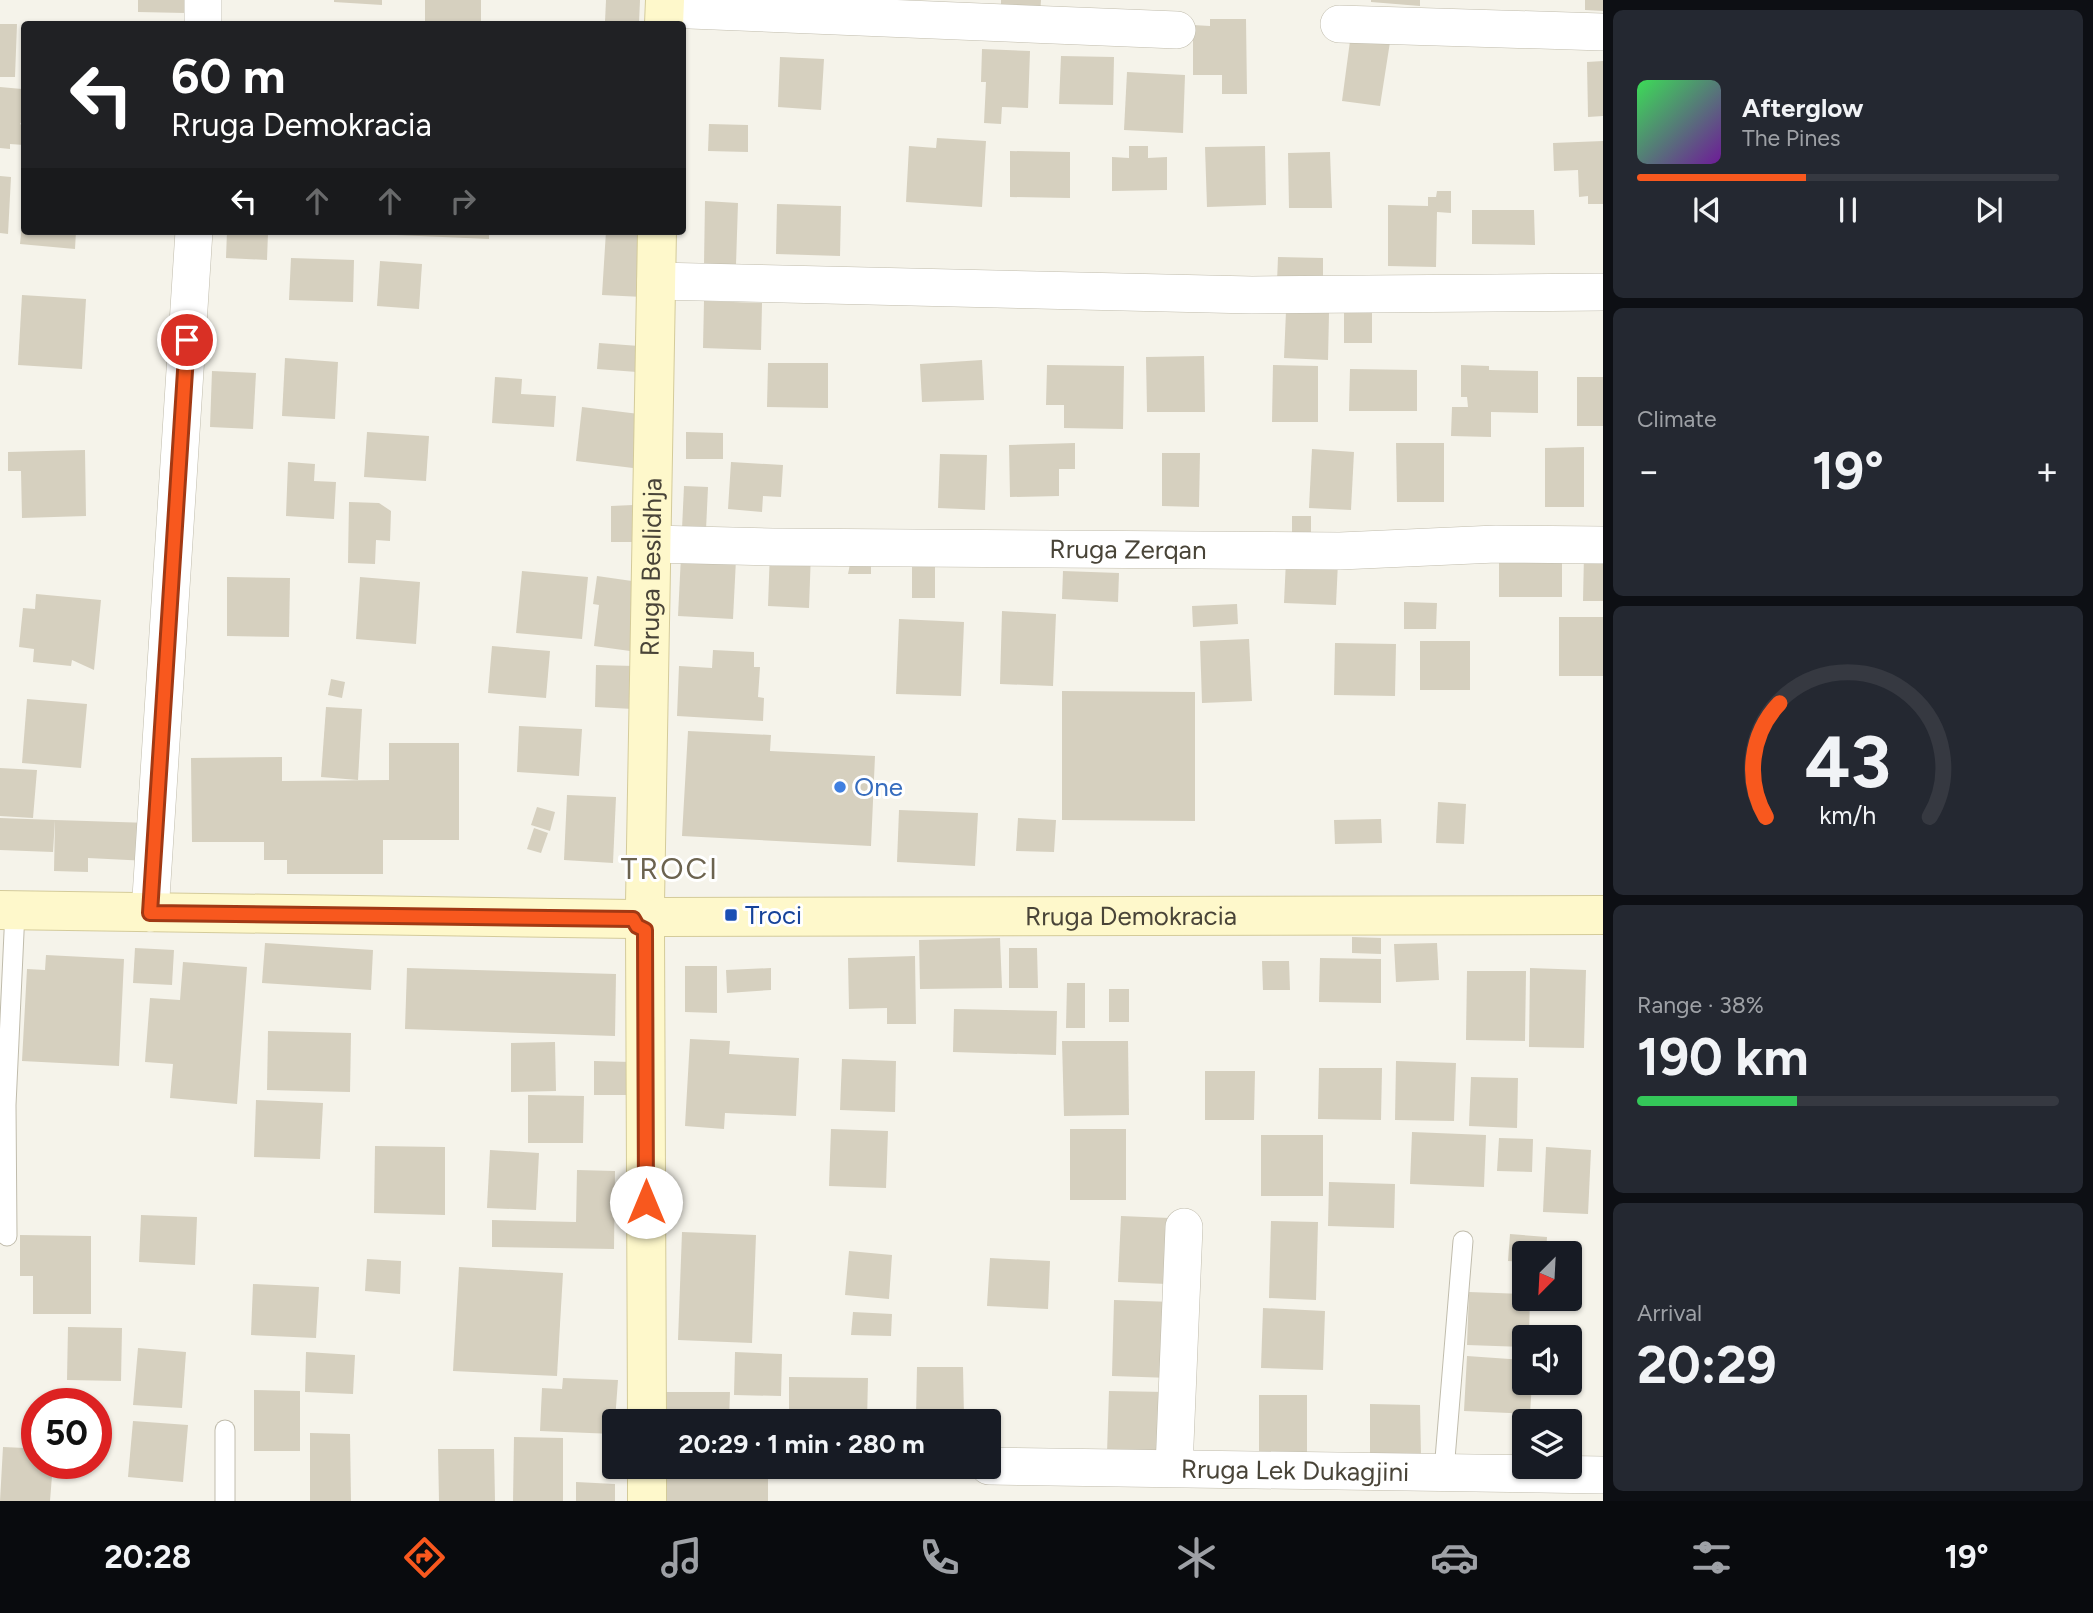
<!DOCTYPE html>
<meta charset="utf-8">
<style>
body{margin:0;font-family:Figtree,sans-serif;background:#242831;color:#f1f3f6;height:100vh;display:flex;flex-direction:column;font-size:26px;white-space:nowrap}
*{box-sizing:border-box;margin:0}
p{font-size:23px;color:#9ea1a6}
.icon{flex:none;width:38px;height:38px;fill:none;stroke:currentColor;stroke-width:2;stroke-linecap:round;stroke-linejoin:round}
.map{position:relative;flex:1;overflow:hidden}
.panel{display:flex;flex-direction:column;gap:10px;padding:10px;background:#0d0f14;width:490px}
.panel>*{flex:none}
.guide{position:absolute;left:21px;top:21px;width:665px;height:214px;border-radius:7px;box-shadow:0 2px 5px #0004;background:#202124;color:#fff;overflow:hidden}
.needle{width:46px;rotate:204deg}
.buttons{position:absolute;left:1512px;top:1241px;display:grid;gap:14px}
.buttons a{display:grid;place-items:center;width:70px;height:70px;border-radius:7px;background:#171b24;box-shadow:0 2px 5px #0004;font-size:35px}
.speed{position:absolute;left:21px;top:1388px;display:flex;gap:14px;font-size:35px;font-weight:700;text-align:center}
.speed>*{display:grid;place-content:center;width:91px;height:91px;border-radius:50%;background:#171b24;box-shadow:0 2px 5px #0004;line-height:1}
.speed .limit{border:10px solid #d22;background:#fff;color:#111}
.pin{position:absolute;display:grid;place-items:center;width:60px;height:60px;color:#fff;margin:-30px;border:4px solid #fff;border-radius:50%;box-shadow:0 2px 7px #0007}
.me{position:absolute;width:77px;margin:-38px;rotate:0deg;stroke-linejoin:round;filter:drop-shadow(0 0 5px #0008)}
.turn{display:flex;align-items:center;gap:24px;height:147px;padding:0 35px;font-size:32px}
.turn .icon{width:91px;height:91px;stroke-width:2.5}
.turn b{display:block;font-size:49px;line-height:60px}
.lanes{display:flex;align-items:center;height:66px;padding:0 35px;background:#0003;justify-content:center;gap:35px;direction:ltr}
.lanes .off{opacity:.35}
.big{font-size:52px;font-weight:700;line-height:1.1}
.panel .card{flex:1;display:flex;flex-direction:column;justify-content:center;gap:10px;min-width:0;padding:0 24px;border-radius:10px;background:#242831}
.panel .dial{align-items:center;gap:0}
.dial svg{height:182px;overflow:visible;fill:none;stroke:#363941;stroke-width:7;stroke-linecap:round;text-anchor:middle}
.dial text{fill:#f1f3f6;stroke:none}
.song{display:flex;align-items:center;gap:21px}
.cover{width:84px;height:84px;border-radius:10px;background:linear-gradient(135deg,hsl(130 70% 55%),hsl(280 70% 35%))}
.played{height:7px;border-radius:4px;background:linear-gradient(90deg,#f8581e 40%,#363941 40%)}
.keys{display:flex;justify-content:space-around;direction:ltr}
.heat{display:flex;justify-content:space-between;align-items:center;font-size:38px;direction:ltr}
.charge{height:10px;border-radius:5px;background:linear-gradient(90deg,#34c759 38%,#363941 0)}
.trip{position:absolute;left:602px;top:1409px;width:399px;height:70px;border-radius:7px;background:#171b24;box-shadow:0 2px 5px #0004;font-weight:700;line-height:70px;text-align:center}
.tabs{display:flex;height:112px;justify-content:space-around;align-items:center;background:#090b0e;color:#9ea1a6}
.tabs .icon{width:49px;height:49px}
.tabs .active{color:#f8581e}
.tabs b{font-size:32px;color:#f1f3f6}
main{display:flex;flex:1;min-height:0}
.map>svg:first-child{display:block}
.building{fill:#d6d0bf}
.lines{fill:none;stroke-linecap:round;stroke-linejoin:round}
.lane-casing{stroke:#c0bcac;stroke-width:21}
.street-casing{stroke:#c0bcac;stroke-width:38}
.secondary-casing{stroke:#d4cb9a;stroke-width:40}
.lane{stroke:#fff;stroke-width:19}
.street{stroke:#fff;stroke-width:37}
.secondary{stroke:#fef8cb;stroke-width:38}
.route-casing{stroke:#a13914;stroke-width:18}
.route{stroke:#f8581e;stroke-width:12}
.shop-dot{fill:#3f7fe0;stroke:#fff;stroke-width:2.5}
.transit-dot{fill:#1a4fb4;stroke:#fff;stroke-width:2.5}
.labels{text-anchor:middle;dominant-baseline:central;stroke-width:6;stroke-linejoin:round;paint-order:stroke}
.street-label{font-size:26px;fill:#494438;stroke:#fff}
.shop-label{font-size:26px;fill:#366cbe;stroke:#fff;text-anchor:start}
.transit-label{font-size:26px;fill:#164399;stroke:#fff;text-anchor:start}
.quarter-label{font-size:30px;letter-spacing:2px;fill:#6c634f;stroke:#fff}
</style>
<main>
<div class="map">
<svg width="1603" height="1501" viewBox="0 0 1603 1501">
<rect width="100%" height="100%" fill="#f5f3ea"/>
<g class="building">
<path d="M138,0H185V13L138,12Z"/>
<path d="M334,0H382V5L334,2Z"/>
<rect x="425" y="0" width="56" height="24"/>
<path d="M606,0H640L639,23L605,22Z"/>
<path d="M1001,0H1041L1040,15L1001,13Z"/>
<path d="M1371,0H1420V6L1371,2Z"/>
<path d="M1585,0H1603V11L1585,10Z"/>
<path d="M1210,19H1246L1247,94H1222V75H1193V25L1210,26Z"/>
<path d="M0,24H17L15,77H0Z"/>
<path d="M1363,38L1390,42L1380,106L1342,101L1350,41L1362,43Z"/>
<path d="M982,49L1030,51L1028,108L1002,107L1001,124L984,123L986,82H981Z"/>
<path d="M1061,56L1114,57L1113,105L1059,104Z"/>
<path d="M780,57L824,59L821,110L778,107Z"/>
<path d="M1603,61V116L1588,117L1587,62Z"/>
<path d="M1127,72L1185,75L1183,133L1124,130Z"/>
<path d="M0,87L22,89L21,110H24V118L20,124L24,126V145L10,144V149L0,148Z"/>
<path d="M709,124L748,125V152L708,151Z"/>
<path d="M937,138L986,141L982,207L906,202L909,146L936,148Z"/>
<path d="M1603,141V204H1588V196L1579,197L1578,170L1554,171L1553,143Z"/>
<path d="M1129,146H1148V158L1167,157V190L1112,191V157L1129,158Z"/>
<path d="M1265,146L1266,205L1207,207L1205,147Z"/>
<path d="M1010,151L1070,152V198L1010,197Z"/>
<path d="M1330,152L1332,208H1289L1288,153Z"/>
<path d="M0,176L11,177L8,234L0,233Z"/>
<path d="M1437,191H1451V213L1437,212L1436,267L1388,266V205L1428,206V197H1436Z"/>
<path d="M705,201L738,203L736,265L704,264Z"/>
<path d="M777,204L841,206L840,256L776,254Z"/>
<path d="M1472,210H1534L1535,245L1472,244Z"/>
<path d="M23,214L24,231H76L75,249L20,244Z"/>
<path d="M227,231L268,233L267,260L226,258Z"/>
<path d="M396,231H489V239L396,235Z"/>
<path d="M606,231L647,233L643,297L602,295Z"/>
<path d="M1278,257L1323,258V282H1277Z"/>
<path d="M291,258L354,260L353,302L289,300Z"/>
<path d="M380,261L422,264L419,309L377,306Z"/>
<path d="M22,295L86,299L82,369L18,365Z"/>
<path d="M704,301L762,303L761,350L703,348Z"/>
<path d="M1372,304V343H1344V305Z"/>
<path d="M1286,311L1329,313L1328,360L1284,358Z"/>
<path d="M599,343L639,346L637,372L597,369Z"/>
<path d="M1204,356L1205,412H1147L1146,357Z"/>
<path d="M285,358L338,362L335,419L282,416Z"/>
<path d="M982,360L984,400L922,402L920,364Z"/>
<path d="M768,363H828V408L767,407Z"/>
<path d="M1047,365L1124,366L1123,429L1064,428V405H1046Z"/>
<path d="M1273,365L1318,366V422H1272Z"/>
<path d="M1461,365L1489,366V370L1538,371V413L1491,412V437L1451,436L1452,407H1468L1467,397H1461Z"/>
<path d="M1350,369L1417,370V411H1349Z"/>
<path d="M212,371L256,373L253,429L210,427Z"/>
<path d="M495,377L522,379L521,394L556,396L554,427L492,423Z"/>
<rect x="1577" y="377" width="26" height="49"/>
<path d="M582,407L639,414L633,468L576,461Z"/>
<path d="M367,432L429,436L426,481L364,477Z"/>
<path d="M686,432L723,433V459H686Z"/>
<path d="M1075,443V469H1059V496L1010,497L1009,445Z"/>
<path d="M1396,443H1444V502H1397Z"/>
<path d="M1584,447V507H1545V448Z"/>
<path d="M1312,449L1354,452L1351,510L1309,508Z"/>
<path d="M85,450L86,516L22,518L21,471H8V452Z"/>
<path d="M1162,453H1200L1199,507L1162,506Z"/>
<path d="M940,454L987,455L985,510L938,508Z"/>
<path d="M288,462L315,464L314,481L336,482L334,519L286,516Z"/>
<path d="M731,462L783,465L781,497L763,496L762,512L728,509Z"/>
<path d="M684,486L708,487L706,530L682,529Z"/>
<path d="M349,502L379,503L391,511L390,541L376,540L375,564L348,563Z"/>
<path d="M633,505V542H611V506Z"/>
<path d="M1292,516H1311V540L1292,539Z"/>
<path d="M770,550L811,552L809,608L768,606Z"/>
<path d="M912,551L935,552V598H912Z"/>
<path d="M1584,554L1603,555V601H1583Z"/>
<path d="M681,556L736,559L733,619L678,616Z"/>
<path d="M1499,556L1562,557V597H1499Z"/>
<path d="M851,559H871V574H848Z"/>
<path d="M1286,560L1338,562L1336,605L1284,603Z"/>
<path d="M522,571L588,577L582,639L516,633Z"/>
<path d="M1063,571L1119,573L1118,602L1062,599Z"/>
<path d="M597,576L639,582L630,651L594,646L599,605L593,604Z"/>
<path d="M227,577L290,578L289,637L227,636Z"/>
<path d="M360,577L420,582L416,644L356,639Z"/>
<path d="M36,594L101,600L94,670L72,660L71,666L33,662L34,649L19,647L23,608L35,609Z"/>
<path d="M1404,602L1437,603L1436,629H1404Z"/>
<path d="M1237,604L1238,624L1193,627L1192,606Z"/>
<path d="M1002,611L1056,614L1053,686L1000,684Z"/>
<rect x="1559" y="617" width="44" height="59"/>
<path d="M899,619L964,622L961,696L896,694Z"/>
<path d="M1249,639L1252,701L1202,703L1200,641Z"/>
<rect x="1420" y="641" width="50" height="49"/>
<path d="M1335,643L1396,644L1395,696L1334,695Z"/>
<path d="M492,646L550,651L546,698L488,693Z"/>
<path d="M713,650L754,652V667H760L758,697L764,698L763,721L677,716L679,666L712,668Z"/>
<path d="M596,665L634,666L633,709L595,707Z"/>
<path d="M331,679L345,682L342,698L328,695Z"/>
<path d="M1062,691L1195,692V821L1062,820Z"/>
<path d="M27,699L87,704L81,768L22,763Z"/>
<path d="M326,707L362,709L358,780L321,777Z"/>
<path d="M519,726L582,729L579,776L517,772Z"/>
<path d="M688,731L771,735L770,751L875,756L871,846L682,836Z"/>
<path d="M389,743H459V840H383V874H287V860H264V842H192L191,758L282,757V781L389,780Z"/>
<path d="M0,768L37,770L33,818L0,816Z"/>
<path d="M567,795L616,797L613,863L564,860Z"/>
<path d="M1438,802L1466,804L1464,844L1436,843Z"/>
<path d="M537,807L555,812L550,831L531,825Z"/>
<path d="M899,810L978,813L975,866L897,862Z"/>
<path d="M0,818L55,820L53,852L0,850Z"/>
<path d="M1018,818L1056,820L1054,852L1016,851Z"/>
<path d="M1381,819L1382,843L1335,844L1334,820Z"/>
<path d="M55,820L150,823L148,861L88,858V872L54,871Z"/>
<path d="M534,828L548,833L541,853L527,849Z"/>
<path d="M1352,937L1381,938V954L1352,953Z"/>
<path d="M1000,938L1002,988L920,989L919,940Z"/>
<path d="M265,943L373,950L371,990L262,983Z"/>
<path d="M1437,943L1439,980L1396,982L1394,944Z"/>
<path d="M135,948L174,950L172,985L133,983Z"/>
<path d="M1009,948H1037L1038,988H1009Z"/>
<path d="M46,955L124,959L119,1066L22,1061L27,969L45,970Z"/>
<path d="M915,956L916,1024H887V1008L849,1009L848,958Z"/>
<path d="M1320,958L1381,959V1003L1319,1002Z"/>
<path d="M1262,961H1289L1290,990H1263Z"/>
<path d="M183,962L247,967L237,1104L170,1098L173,1064L145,1062L150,998L180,1000Z"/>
<path d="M685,966H717V1013L685,1012Z"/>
<path d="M407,968L616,974L615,1036L405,1029Z"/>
<path d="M771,968V990L727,993L726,970Z"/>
<path d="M1530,968L1586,970L1584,1048L1529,1047Z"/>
<path d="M1467,971H1526L1525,1041L1466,1040Z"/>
<path d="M1067,983H1085V1028H1066Z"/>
<rect x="1109" y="989" width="20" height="33"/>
<path d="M954,1009L1057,1011L1056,1055L953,1052Z"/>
<path d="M268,1031L351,1033L350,1092L267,1090Z"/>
<path d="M690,1039L730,1041L729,1054L799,1058L796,1116L725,1113L724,1129L685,1126Z"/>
<path d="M1062,1041H1128L1129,1115L1064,1116Z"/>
<path d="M555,1042L556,1091L511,1092V1043Z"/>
<path d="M842,1059L896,1061L895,1112L840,1110Z"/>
<path d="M594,1061L631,1062L630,1095H594Z"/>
<path d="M1396,1061L1456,1063L1454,1121L1395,1120Z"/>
<path d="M1319,1068H1382L1381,1120L1318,1119Z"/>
<path d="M1205,1071H1255L1254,1120H1205Z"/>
<path d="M1471,1077L1518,1078L1517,1128L1469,1126Z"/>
<path d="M528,1095L584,1096L583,1143H528Z"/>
<path d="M256,1100L323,1103L320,1159L254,1157Z"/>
<path d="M831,1129L888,1131L886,1188L829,1186Z"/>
<rect x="1070" y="1129" width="56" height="71"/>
<path d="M1412,1132L1486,1135L1484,1187L1410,1184Z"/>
<rect x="1261" y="1135" width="62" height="61"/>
<path d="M1499,1138L1533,1139L1532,1172L1497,1171Z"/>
<path d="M375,1146L445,1147V1215L374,1213Z"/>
<path d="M1546,1147L1591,1150L1588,1214L1543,1212Z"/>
<path d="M490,1150L539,1153L536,1210L487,1208Z"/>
<path d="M577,1170L615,1171L614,1249L492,1247V1220L576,1222Z"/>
<path d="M1329,1182L1395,1184L1394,1228L1328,1226Z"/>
<path d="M141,1215L197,1217L195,1265L139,1262Z"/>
<path d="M1121,1216L1170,1218L1167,1284L1118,1282Z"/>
<path d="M1271,1221L1318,1222L1316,1300L1269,1298Z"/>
<path d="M682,1232L756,1235L752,1343L678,1340Z"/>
<path d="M1510,1234L1547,1237L1546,1253H1524V1262L1508,1261Z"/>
<path d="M20,1235L91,1236V1314H33V1276H20Z"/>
<path d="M849,1251L892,1255L889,1299L845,1295Z"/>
<path d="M990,1258L1050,1261L1048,1309L987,1306Z"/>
<path d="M367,1259L401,1261L400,1294L365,1291Z"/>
<path d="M459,1267L563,1273L557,1376L453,1371Z"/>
<path d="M253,1284L319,1287L316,1338L251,1335Z"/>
<path d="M1469,1292L1524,1294V1298H1530L1529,1337H1524V1347L1467,1345Z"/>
<path d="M1114,1300L1173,1302L1171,1378L1112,1376Z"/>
<path d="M1263,1308L1325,1311L1323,1370L1261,1368Z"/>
<path d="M853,1312L892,1314L891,1336L851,1335Z"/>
<path d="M68,1327L122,1328L121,1381L67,1380Z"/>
<path d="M138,1348L186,1352L182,1408L133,1405Z"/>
<path d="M306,1352L355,1355L353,1394L305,1392Z"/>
<path d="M735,1352L782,1354L781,1396L734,1395Z"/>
<path d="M1467,1356L1524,1360V1382H1532L1530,1414L1464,1411Z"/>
<path d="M917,1367H963L964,1418H916Z"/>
<path d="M789,1377L868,1378L867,1421H789Z"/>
<path d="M563,1378L618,1380L614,1434L540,1431L542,1388L562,1389Z"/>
<path d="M254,1390L300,1391V1451H254Z"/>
<path d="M1109,1391L1166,1392L1164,1455L1107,1453Z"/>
<path d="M661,1392H730L729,1421H661Z"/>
<rect x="1259" y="1395" width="48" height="57"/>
<path d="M1370,1404L1420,1405L1421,1455H1370Z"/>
<path d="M133,1421L188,1425L183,1482L128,1477Z"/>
<path d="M310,1433L350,1434L351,1501H310Z"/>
<path d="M514,1437L563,1438V1501H513Z"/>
<path d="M25,1441L37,1442V1463H53L50,1501H0L3,1447L25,1448Z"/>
<path d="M438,1449H494L495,1501H439Z"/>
<rect x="662" y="1474" width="106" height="27"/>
<path d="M576,1482L615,1484V1501H576Z"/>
</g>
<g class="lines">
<defs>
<g id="lane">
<path d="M7,1236L6,1105L15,911"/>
<path d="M225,1430V1501"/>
<path d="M1444,1471L1463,1241"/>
</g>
<g id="street">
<path d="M665,9L1177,30"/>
<path d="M203,24V0"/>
<path d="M1339,24L1603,32"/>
<path d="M656,281L1252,295L1603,292"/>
<path id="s1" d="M652,544L773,547L1340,551L1496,544L1603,545"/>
<path d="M150,913L194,231"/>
<path id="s2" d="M989,1466L1603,1475"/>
<path d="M1174,1468L1184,1227"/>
</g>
<g id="secondary">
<path d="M664,24L665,0"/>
<path id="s3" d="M645,903L657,231"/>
<path d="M0,910L633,919"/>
<path id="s4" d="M660,917L1603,915"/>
<path d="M645,930L647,1421"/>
<path d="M647,1501V1466"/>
</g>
</defs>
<use href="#lane" class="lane-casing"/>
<use href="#street" class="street-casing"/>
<use href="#secondary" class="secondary-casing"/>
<use href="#lane" class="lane"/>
<use href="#street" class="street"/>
<use href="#secondary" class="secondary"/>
</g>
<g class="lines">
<defs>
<path id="route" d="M187,340L150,913L633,919L637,926L645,930L646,1202"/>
</defs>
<use href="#route" class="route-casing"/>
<use href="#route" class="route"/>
</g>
<circle class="shop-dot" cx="840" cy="787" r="7"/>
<rect class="transit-dot" x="724" y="908" width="14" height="14" rx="3.5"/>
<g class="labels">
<g class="street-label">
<text stroke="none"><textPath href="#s1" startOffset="476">Rruga Zerqan</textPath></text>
<text stroke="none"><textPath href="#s3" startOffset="336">Rruga Beslidhja</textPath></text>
<text stroke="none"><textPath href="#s4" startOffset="471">Rruga Demokracia</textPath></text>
<text stroke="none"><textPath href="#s2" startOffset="306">Rruga Lek Dukagjini</textPath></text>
</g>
<g class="shop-label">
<text x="854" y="787">One</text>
</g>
<g class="transit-label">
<text x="745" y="915">Troci</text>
</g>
<g class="quarter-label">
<text x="670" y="868">TROCI</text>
</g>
</g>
</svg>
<div class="buttons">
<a><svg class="needle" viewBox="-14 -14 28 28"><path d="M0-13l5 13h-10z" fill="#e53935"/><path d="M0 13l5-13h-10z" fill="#9ea1a6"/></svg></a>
<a><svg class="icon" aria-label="sound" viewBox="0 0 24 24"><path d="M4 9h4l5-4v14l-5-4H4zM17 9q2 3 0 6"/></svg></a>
<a><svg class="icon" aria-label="layers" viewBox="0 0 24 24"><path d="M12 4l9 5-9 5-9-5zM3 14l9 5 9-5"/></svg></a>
</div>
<div class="speed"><div class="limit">50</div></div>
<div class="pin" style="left:187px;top:340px;background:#d93025"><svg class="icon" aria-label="arrive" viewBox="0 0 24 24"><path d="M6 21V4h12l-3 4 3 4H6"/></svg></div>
<svg class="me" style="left:646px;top:1202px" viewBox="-20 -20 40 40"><circle r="19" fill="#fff"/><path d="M0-13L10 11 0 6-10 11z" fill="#f8581e"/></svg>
<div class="trip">20:29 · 1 min · 280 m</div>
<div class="guide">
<div class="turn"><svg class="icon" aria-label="left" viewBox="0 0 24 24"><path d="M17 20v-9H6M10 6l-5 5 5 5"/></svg><div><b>60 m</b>Rruga Demokracia</div></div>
<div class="lanes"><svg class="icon" aria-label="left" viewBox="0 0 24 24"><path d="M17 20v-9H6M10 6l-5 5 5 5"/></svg><svg class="icon off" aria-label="ahead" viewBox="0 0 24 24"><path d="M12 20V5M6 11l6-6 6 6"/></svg><svg class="icon off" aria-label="ahead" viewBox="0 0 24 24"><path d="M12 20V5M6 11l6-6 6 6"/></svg><svg class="icon off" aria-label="right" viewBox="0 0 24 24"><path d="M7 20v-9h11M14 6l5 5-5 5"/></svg></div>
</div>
</div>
<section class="panel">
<div class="card">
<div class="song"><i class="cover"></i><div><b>Afterglow</b><p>The Pines</p></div></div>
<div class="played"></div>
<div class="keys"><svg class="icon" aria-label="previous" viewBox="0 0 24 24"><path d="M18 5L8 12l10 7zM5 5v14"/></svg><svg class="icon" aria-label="pause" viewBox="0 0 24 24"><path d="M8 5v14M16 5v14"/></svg><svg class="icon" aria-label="next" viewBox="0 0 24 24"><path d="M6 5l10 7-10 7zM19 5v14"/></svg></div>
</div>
<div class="card"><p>Climate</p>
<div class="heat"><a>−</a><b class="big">19°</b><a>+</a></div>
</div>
<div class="card dial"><svg viewBox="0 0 100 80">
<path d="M14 69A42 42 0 1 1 86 69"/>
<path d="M14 69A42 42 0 0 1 20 19" stroke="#f8581e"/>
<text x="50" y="56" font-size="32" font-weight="700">43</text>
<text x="50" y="72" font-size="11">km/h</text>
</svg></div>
<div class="card"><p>Range · 38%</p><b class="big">190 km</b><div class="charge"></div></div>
<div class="card"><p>Arrival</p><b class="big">20:29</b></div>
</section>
</main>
<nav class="tabs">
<b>20:28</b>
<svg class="icon active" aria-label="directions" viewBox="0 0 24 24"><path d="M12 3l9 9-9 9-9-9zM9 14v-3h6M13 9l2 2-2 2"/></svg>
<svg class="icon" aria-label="music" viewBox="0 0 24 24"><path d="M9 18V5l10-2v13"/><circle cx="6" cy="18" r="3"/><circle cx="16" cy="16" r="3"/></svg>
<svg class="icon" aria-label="phone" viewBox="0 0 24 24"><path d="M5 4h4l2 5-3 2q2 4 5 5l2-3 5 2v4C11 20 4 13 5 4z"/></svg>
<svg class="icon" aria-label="climate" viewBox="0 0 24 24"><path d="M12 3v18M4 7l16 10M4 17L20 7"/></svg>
<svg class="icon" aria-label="car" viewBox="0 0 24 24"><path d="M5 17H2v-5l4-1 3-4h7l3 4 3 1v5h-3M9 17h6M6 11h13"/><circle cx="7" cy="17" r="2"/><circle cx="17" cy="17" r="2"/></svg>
<svg class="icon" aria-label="filters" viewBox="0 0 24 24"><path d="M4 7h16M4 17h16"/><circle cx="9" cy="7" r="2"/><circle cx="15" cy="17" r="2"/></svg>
<b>19°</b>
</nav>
